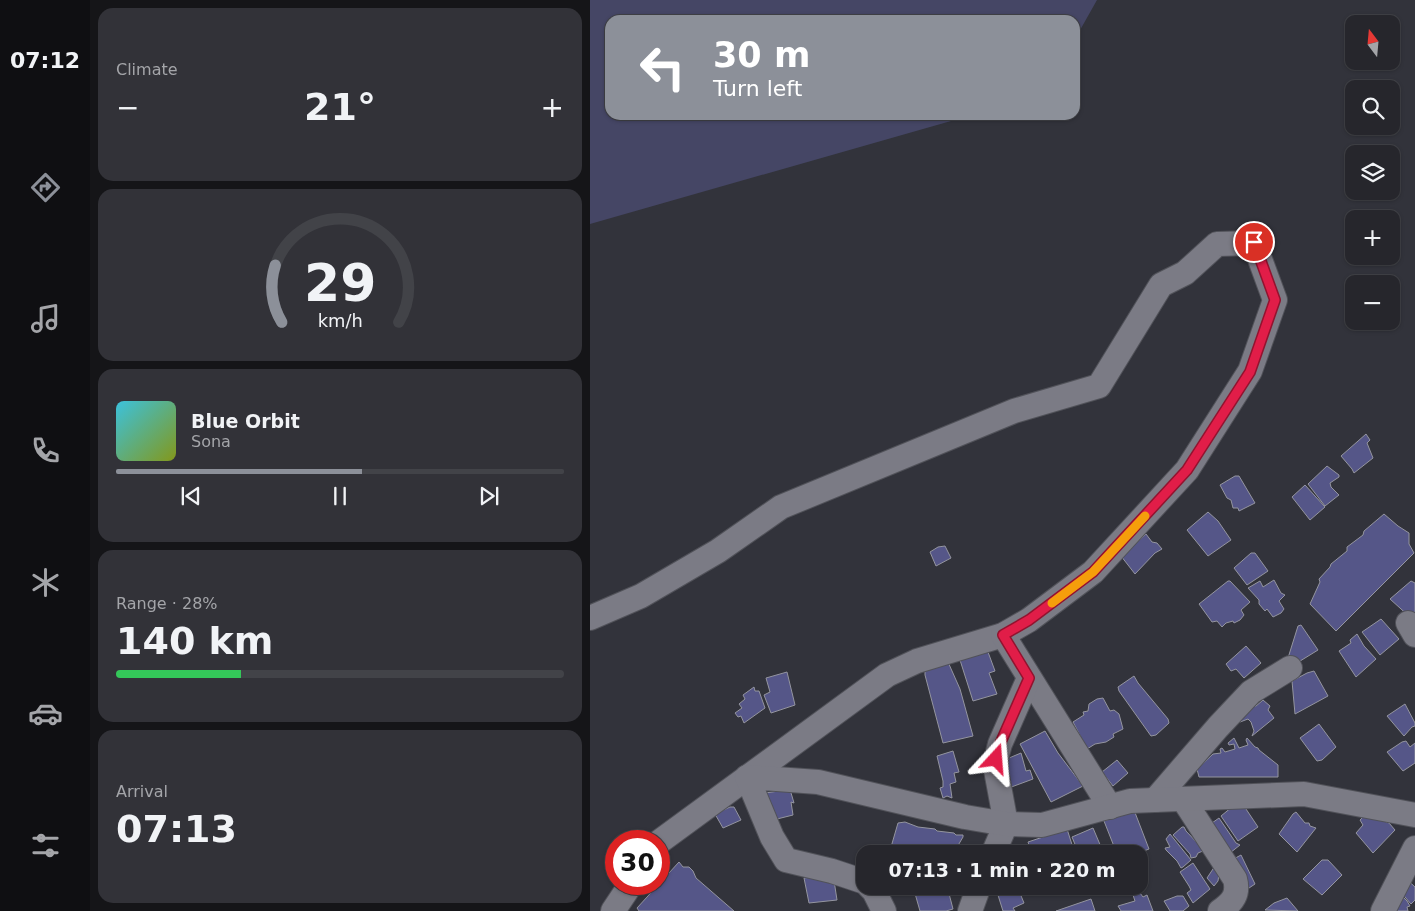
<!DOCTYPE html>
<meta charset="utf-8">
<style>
body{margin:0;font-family:"DejaVu Sans",sans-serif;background:#323238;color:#f1f3f6;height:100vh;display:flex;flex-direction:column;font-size:19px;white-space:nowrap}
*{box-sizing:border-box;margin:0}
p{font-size:16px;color:#a4a5a9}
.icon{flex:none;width:28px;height:28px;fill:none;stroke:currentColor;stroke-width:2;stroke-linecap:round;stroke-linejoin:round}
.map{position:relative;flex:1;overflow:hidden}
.side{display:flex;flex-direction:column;gap:8px;padding:8px;background:#151518;width:500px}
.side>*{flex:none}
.guide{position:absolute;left:15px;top:15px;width:475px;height:105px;border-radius:15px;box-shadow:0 1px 4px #0004,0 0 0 1px #424348;background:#8c9099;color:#fff;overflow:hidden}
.needle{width:32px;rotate:344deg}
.buttons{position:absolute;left:755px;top:15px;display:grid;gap:10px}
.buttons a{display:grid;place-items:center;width:55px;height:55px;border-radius:10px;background:#26262c;box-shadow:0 1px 4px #0004,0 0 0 1px #424348;font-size:25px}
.speed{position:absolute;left:15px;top:830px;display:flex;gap:10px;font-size:25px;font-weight:700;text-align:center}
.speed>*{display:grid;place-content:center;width:65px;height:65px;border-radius:50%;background:#26262c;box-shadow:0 1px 4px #0004,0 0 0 1px #424348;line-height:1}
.speed .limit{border:8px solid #d22;background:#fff;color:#111}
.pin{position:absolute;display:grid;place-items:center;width:42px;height:42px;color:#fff;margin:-21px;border:2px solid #fff;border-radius:50%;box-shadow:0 1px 5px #0007}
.me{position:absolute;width:55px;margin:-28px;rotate:19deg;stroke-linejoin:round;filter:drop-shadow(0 0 4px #0008)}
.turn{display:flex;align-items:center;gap:18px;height:105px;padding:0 25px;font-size:22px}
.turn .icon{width:65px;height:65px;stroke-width:2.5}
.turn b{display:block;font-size:35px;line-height:42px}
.big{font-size:38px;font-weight:700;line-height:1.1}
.side .widget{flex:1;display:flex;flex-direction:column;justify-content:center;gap:8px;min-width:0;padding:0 18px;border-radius:15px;background:#323238}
.side .dial{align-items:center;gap:0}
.dial svg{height:130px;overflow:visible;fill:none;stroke:#424348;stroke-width:7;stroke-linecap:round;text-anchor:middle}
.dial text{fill:#f1f3f6;stroke:none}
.song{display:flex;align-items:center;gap:15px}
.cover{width:60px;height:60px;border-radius:8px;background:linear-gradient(135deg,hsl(190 70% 55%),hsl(70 70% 35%))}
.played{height:5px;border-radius:2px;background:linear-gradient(90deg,#8c9099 55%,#424348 55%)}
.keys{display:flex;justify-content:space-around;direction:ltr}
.heat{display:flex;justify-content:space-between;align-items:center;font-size:28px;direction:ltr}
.charge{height:8px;border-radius:4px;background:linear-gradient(90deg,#34c759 28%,#424348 0)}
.trip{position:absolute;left:266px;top:845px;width:292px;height:50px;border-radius:15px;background:#26262c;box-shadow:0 1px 4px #0004,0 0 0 1px #424348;font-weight:700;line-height:50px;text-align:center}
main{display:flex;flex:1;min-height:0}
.menu{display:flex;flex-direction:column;width:90px;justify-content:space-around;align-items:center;background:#0f0f12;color:#a4a5a9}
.menu .icon{width:35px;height:35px}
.menu .selected{color:#8c9099}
.menu b{font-size:22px;color:#f1f3f6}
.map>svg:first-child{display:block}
.green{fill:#454665}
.building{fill:#555688;stroke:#94959f}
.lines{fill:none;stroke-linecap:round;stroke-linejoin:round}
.street-casing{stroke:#515259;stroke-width:26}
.street{stroke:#7b7b85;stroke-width:24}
.route-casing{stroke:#92132f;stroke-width:12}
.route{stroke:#e11d48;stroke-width:9}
.slow{stroke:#f59e0b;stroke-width:9}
</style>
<main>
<nav class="menu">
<b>07:12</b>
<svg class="icon selected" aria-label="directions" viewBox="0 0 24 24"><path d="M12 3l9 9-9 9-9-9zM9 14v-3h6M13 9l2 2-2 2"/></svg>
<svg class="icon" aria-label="music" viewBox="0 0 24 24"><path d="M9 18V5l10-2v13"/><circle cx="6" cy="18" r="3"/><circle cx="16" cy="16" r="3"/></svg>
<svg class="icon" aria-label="phone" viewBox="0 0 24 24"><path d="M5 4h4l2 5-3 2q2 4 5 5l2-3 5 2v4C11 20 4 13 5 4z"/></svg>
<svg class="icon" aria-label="climate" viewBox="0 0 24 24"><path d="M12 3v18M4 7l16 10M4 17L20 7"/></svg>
<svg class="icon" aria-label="car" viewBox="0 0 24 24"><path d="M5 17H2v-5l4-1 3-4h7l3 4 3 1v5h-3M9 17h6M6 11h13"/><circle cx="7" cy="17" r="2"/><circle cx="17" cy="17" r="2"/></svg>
<svg class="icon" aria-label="filters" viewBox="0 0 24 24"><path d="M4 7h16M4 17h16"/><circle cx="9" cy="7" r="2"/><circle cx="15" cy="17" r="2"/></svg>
</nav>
<section class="side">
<div class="widget"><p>Climate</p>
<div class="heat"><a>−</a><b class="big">21°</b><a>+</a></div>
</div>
<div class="widget dial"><svg viewBox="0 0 100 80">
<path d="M14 69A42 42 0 1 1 86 69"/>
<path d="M14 69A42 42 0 0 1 10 34" stroke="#8c9099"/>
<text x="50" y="56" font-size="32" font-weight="700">29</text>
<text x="50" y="72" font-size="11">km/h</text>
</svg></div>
<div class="widget">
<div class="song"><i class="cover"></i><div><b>Blue Orbit</b><p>Sona</p></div></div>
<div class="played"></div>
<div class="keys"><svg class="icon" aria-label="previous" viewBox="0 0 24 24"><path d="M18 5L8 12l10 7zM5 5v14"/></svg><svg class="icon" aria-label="pause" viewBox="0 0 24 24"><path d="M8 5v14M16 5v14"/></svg><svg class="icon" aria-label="next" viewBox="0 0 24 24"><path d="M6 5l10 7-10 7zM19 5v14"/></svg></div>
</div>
<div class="widget"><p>Range · 28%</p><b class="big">140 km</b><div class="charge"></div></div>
<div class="widget"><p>Arrival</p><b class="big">07:13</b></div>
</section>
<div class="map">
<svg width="825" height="911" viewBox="0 0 825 911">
<rect width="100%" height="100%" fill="#32333b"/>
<path class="green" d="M0,0H507L485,39V20H20V115H382L0,224Z"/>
<g class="building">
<path d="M776,434L780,440L777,443L783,458L764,473L762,469L751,456Z"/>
<path d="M737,466L749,475V477L740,483L741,487L749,495L735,506L718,484Z"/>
<path d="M645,476H649L665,503L649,511L648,508H643L641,500L637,498L630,485Z"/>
<path d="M715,485L735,507L720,520L702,497Z"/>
<path d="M618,512L628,521L641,540L618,556L597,530Z"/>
<path d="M794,514L808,526L819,533V544L824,553L746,631L720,604L730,582L729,579L740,567L741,564L757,551V547L773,535L774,531Z"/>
<path d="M556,534L562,542L567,543L572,549L565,553L545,574L531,556Z"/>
<path d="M355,546L361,558L346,566L340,552L348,547Z"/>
<path d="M661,553H665L678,571L657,585L644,568Z"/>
<path d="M684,580L691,593L695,595L689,601L694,609L691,613L683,617L677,609L675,611L669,604V600L658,588L670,581L673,587Z"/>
<path d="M638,581H640L660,602L651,610L654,615L650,620L644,623L643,621L636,623L632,627L627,621L622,622L609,604Z"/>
<path d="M821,581L825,583V615L821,618L800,599Z"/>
<path d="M791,619L809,639L790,655L772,632Z"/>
<path d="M711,625L728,650L702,666L698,658L708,626Z"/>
<path d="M767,634L774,646L786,659L766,677L749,651L761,643L760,640Z"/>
<path d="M656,646L671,663L654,678L646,669L641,671L636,664Z"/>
<path d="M398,652L405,671L399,673L407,694L383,701L370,660Z"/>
<path d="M358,662L370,689L383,736L353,743L335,675V668Z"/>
<path d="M724,671L738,696L705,714L702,681L717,673Z"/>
<path d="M197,672L205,705L181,713L174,695L180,692L176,678Z"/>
<path d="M544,676L548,683L578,719L579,723L566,735L561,736L529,691L528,687Z"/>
<path d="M164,687L165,691H169L175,708L154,723L151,716L148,717L145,713L152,708L149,704L155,699L153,695Z"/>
<path d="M513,698L520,711L524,710L529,714L533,729L523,734L524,737L516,742L505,744L497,749L483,722L494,715L493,712L498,711L499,704L507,699Z"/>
<path d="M673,700L680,706L678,710L684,718L662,736L664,731L661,722L658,719L650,722L649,719L659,711L657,707L666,706Z"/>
<path d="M815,704L825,723V726L822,727L814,736L797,716Z"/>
<path d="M729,724L746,747L732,760L727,761L710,738Z"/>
<path d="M455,731L468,753L493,786L461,802L430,744Z"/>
<path d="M644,738L649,748L658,745L656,740L657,738L665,747L668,748L669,750L688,765V777H609L607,769L623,754L631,753L630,749L632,748L635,752L645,749L644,744L639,745L638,743Z"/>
<path d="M816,741L820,747L825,743V763L813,771L797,752L812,742Z"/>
<path d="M363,751L369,772L364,773L366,782L360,784L362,798L357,796L353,798L350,788L353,787V781L347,756Z"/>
<path d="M431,753L436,771L440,770L443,779L416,789L407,763Z"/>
<path d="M527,760L538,773L523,786L512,772Z"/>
<path d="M199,786L204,803L201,802L203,815L187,819L186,816H183L169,794L195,790Z"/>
<path d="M648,802L654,806L668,827L648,841L631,816Z"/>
<path d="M140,807H144L151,820L133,828L125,814Z"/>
<path d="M544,810L559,849L546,854H527L514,821Z"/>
<path d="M706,812L715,823H719L720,826L726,828L707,852L689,834L703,814Z"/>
<path d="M776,814L793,815L796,822L799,823L805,830L783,853L766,833L773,825L770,820Z"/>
<path d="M629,818L646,843L650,845L635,857L615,828Z"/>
<path d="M315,822L328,827L345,829L347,831L364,833L366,835H373V837L363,854H299L308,823Z"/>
<path d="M592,827H594L596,831L612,848L613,851L608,853L606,857L601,858L600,854L583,835Z"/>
<path d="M503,828L514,854H489L482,837Z"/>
<path d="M477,829L485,854H442L438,842Z"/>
<path d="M580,834L601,860L593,867L591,868L587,861L576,850L575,848L580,847L576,839Z"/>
<path d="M651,855L665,884L656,890L640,861Z"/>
<path d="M732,860H738L752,875L732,895L713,879Z"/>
<path d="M89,862L93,867H99L103,871L106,878L144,911H49L47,908Z"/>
<path d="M603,863L620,889L603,903L597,893L601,890L599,886L590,872Z"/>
<path d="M625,866L629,874L628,881L624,886L617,878Z"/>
<path d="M243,874L247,900L219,903L214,878Z"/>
<path d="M811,874L825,887V900L821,904L803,883Z"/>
<path d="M800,884L817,901L820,906L817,907L818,911H801Z"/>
<path d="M337,886H357L363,909L356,911H330L324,890Z"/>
<path d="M427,886L434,903L423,908L425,911H413L407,892Z"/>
<path d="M452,886H476L455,893Z"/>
<path d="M550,893L553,897L557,895L563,911H531L528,906L545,901L543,895Z"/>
<path d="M587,896H593L599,906L593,911H580L574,901Z"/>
<path d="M697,898L708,911L675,910L684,903Z"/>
<path d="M501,899L505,911H466Z"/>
</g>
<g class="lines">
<defs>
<g id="street">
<path d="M0,618L51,596L128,551L191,507L424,411L509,386L571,285L595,273L627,244L664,243L685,300L660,371L597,470L503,572L439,620L413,635L327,661L297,675L69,842"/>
<path d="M818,623L825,635"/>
<path d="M413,635L520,807"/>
<path d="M593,799L645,879C649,894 643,902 630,911"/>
<path d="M565,800L628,727L661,692L700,668"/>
<path d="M403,854L416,824L406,770V759L410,744L439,678"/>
<path d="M275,882L242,871L196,860L182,837L157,777L228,782L375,817L416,824L452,825L540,801L714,794L825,815"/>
<path d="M279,886L284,891L294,911"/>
<path d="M23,911L41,884"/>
<path d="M380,911L389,886"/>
<path d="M793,911L825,848"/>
</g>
</defs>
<use href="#street" class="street-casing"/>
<use href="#street" class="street"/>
</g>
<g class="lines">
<defs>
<path id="route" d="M406,759L410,744L439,678L413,635L439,620L503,572L597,470L660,372L685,300L664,242"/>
</defs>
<use href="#route" class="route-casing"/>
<use href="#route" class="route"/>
<path class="slow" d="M462,603L503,572L555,516"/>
</g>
</svg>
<div class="buttons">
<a><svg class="needle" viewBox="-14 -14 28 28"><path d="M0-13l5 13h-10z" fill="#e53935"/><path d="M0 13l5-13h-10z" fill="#a4a5a9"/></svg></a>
<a><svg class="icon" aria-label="search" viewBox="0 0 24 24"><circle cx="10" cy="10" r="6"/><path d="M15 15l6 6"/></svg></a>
<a><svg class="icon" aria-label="layers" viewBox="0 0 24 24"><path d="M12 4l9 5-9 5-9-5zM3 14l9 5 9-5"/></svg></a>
<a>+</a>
<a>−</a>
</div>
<div class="speed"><div class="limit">30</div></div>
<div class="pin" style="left:664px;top:242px;background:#d93025"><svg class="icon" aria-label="arrive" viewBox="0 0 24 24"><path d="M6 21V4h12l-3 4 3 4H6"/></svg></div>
<svg class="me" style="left:406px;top:759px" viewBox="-20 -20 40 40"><path d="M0-17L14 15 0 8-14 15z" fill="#e11d48" stroke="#fff" stroke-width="4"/></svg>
<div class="trip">07:13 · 1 min · 220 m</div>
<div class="guide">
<div class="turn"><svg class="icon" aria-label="left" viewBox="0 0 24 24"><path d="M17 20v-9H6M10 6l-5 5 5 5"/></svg><div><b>30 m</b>Turn left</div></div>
</div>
</div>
</main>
